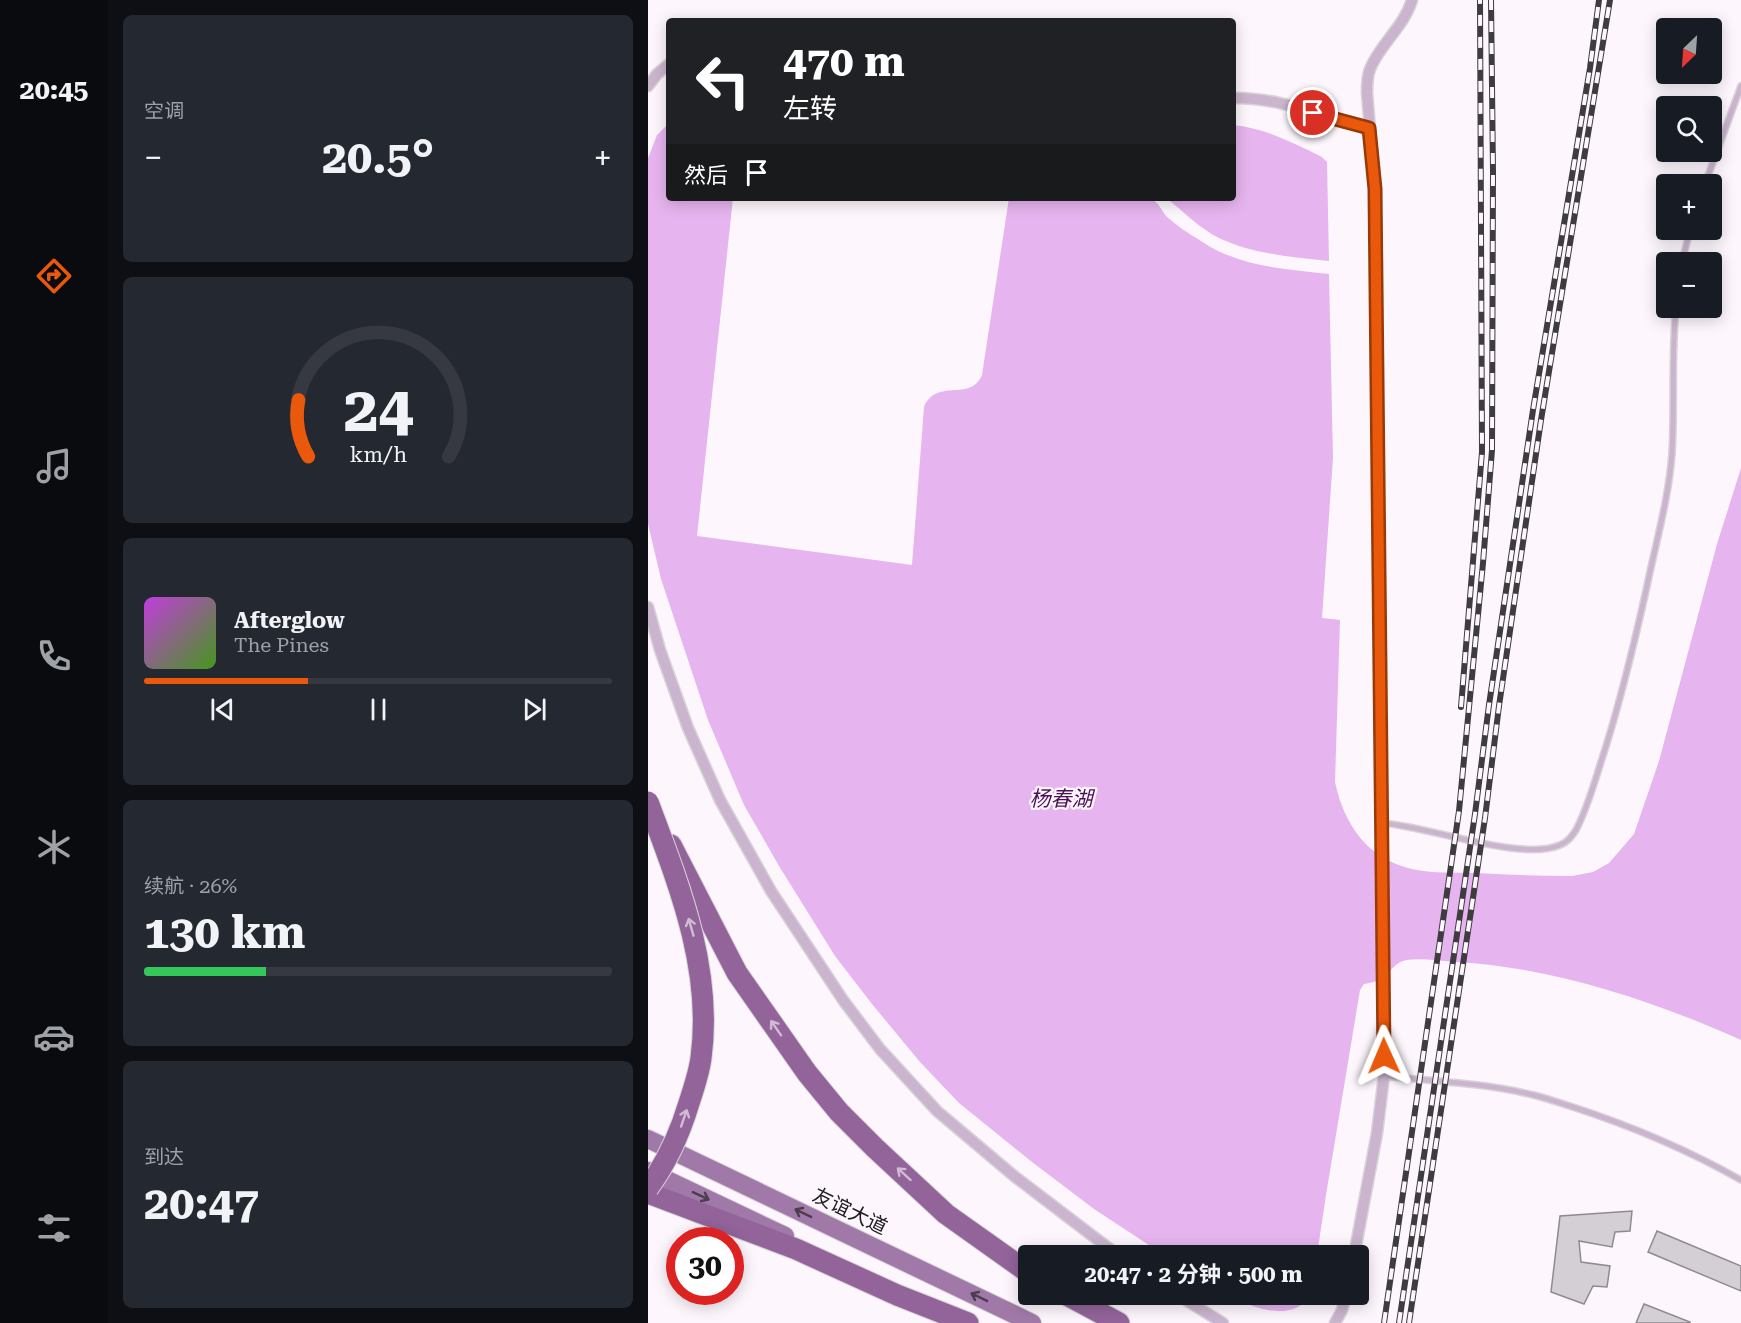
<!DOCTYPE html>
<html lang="zh">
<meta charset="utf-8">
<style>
body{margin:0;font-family:"Roboto Serif","Noto Sans SC",serif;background:#242831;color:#f1f3f6;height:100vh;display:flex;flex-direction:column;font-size:22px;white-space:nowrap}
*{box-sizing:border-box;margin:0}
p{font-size:20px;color:#9ea1a6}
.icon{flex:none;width:33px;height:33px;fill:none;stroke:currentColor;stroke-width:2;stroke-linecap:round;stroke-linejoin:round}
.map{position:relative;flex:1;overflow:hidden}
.sheet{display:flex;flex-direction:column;gap:15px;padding:15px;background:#0d0f14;width:540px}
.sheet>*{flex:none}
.top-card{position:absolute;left:18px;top:18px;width:570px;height:183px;border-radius:6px;box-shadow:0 3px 15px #0003;background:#202124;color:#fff;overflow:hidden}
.needle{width:39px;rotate:205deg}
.tools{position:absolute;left:1008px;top:18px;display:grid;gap:12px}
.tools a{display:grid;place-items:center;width:66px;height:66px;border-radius:6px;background:#171b24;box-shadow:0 3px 15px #0003;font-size:30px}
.speed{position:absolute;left:18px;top:1227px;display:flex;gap:12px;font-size:30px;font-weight:700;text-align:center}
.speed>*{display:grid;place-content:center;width:78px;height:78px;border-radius:50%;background:#171b24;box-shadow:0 3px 15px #0003;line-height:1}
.speed .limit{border:9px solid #d22;background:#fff;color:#111}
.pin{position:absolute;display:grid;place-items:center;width:51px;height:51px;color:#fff;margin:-26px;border:3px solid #fff;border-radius:50%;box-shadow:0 2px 6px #0007}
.me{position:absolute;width:66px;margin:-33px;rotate:359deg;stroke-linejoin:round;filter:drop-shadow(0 0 4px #0008)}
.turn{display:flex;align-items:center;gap:21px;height:126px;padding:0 18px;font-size:27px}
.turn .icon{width:78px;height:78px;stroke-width:2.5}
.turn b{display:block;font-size:42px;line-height:51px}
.then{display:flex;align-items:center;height:57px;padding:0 18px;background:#0003;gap:12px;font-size:22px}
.big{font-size:45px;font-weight:700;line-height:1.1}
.sheet .tile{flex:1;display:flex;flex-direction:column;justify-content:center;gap:9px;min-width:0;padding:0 21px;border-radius:9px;background:#242831}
.sheet .dial{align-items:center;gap:0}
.dial svg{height:156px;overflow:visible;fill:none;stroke:#363941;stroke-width:7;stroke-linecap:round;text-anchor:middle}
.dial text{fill:#f1f3f6;stroke:none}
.song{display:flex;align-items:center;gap:18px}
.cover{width:72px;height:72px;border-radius:9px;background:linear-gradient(135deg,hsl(290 70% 55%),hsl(100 70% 35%))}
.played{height:6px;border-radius:3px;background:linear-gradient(90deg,#ea580c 35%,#363941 35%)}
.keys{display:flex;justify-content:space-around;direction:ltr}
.heat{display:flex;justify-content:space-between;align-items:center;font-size:33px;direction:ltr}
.charge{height:9px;border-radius:4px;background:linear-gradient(90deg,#34c759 26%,#363941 0)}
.trip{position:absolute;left:370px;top:1245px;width:351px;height:60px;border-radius:6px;background:#171b24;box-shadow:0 3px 15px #0003;font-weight:700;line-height:60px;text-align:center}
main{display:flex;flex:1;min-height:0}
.tab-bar{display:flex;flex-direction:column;width:108px;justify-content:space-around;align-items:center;background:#090b0e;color:#9ea1a6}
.tab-bar .icon{width:42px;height:42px}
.tab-bar .current{color:#ea580c}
.tab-bar b{font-size:27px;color:#f1f3f6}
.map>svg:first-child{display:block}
.water{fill:#e6b4ee}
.building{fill:#d4cfd5;stroke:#8f8a90;stroke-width:1.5}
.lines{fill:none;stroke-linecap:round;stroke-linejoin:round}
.lane-casing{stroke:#d9d4d9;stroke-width:8}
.street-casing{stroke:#d9d4d9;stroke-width:13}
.primary-casing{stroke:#d9d4d9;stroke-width:20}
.highway-casing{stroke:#d9d4d9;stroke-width:23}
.lane{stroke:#cab4ce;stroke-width:5}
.street{stroke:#cab4ce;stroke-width:10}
.primary{stroke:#a179a8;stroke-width:18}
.highway{stroke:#92649a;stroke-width:21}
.rail-casing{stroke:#3f3c3f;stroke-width:6}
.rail{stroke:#fdf7fd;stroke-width:4;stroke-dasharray:11;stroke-linecap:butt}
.highway-bridge-casing{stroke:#d9d4d9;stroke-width:23;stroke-linecap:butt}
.highway-bridge{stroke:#92649a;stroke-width:21}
.oneway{stroke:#d2bcd5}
.oneway2{stroke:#4c3d4f}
.route-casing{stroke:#983908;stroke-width:15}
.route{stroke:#ea580c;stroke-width:10}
.labels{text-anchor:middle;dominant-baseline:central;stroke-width:4.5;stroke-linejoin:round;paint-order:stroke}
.street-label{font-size:20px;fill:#1f1d1f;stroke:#fdf7fd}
.water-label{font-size:21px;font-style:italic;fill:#4c1056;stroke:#fdf7fd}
</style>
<main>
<nav class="tab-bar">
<b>20:45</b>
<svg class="icon current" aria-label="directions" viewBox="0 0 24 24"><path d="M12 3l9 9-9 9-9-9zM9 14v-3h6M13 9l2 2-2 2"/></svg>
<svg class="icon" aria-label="music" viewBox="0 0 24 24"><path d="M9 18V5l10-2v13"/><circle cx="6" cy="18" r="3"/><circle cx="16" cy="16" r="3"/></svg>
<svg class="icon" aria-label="phone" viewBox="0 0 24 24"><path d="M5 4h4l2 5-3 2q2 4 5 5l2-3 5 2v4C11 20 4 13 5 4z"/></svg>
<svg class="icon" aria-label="climate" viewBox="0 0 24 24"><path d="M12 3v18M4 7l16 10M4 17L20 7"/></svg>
<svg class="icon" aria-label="car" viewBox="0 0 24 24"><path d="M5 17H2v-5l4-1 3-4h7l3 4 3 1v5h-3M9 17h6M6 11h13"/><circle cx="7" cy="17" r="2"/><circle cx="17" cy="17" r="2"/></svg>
<svg class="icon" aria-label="filters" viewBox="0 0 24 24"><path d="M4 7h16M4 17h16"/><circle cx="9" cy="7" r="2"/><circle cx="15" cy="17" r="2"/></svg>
</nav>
<section class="sheet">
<div class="tile"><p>空调</p>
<div class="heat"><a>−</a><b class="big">20.5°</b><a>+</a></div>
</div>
<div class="tile dial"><svg viewBox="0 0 100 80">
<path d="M14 69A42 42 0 1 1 86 69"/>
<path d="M14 69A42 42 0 0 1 9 40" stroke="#ea580c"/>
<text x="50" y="56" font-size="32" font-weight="700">24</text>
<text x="50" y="72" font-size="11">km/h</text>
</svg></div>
<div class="tile">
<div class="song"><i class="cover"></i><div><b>Afterglow</b><p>The Pines</p></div></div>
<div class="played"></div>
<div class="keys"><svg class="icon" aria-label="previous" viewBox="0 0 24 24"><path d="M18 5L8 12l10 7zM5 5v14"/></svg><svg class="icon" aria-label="pause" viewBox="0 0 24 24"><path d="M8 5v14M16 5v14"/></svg><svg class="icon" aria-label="next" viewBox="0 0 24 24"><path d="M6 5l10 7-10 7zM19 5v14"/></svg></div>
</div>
<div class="tile"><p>续航 · 26%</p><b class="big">130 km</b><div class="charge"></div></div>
<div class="tile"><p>到达</p><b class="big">20:47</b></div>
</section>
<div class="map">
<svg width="1093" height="1323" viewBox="0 0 1093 1323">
<rect width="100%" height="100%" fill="#fdf7fd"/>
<g class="water">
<path d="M21,123V198H85L49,536L264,565L276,407C289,377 322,403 334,375L361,198H500C513,203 511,208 519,217C529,226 541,234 553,241C591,267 637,269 681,274L685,458L674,618L692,620L687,782C696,824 719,859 764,869C784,874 807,872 828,873C860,875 892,876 924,876L945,872L961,863L986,834L1011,761L1069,544L1093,468V1040C1006,1001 904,967 808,962C792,961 775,958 758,960C747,962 742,973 733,979C728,982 721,983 716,984L712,990L678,1195L669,1255H516L446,1209L384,1162L311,1103L272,1062L224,1004L187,956L131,866L96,805L60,720L13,579L0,524V158L9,135Z"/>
<path d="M585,125C617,128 645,143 674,157L679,162L681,261C644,257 604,254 571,238C551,228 535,211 518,198H585Z"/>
<path d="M580,1295H662C645,1323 607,1309 580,1295Z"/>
</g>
<g class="building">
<path d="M984,1211L982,1231L967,1232L964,1247L931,1241L933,1262L962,1266L959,1287L945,1286L936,1304L903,1292L912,1216Z"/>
<path d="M1009,1231L1093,1266V1291L1000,1252Z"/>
<path d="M996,1304L1042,1322V1323H988Z"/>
</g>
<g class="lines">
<defs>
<g id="lane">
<path d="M1057,184L1093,86"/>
<path d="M1034,262L1042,230"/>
<path d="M734,823C780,826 873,862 912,845C920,842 924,836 928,830C939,809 946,784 953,762C972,704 986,645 999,586C1008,542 1021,497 1024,453C1027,404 1023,356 1028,308"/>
<path d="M736,1076C784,1081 834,1083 881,1094C896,1097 911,1103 925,1107C983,1126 1040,1150 1093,1180"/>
</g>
<g id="street">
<path d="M0,86L9,74L21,64"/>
<path d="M585,98C630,97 678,117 721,128"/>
<path d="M0,607L12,650L40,728L72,800L123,891L195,1000L232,1049L289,1111L366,1176L471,1256"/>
<path d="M706,1256L729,1133L736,1076L727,189L719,93C719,84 719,77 722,69C732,44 756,27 764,0"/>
<path d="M528,1294L575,1323"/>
<path d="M687,1323L694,1310L698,1294"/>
</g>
<g id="primary">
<path d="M0,1139L384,1323"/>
<path d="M0,1171L137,1236"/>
</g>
<g id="highway">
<path d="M23,845L89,973L159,1073L191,1112L227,1148L298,1214L381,1273"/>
<path d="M0,1193L148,1249L249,1295L320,1323"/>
<path d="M417,1294L471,1323"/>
</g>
</defs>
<use href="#lane" class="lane-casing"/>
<use href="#street" class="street-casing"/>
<use href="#primary" class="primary-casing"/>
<use href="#highway" class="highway-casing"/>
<use href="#lane" class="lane"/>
<use href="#street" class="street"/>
<use href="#primary" class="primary"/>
<use href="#highway" class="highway"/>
<defs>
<g id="rail">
<path d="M813,707L834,452L832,0"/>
<path d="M736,1323L811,811L835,563L844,450L845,172L843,0"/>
<path d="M751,1323L827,814L841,705L885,410L942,68L951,0"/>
<path d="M761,1323L837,818L851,706L893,420L962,0"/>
</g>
</defs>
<use href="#rail" class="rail-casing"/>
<use href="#rail" class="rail"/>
<defs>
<path id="highway-bridge" d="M0,802C31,885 65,969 53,1058C51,1073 46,1088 41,1103C32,1133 19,1162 0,1188"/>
</defs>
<use href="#highway-bridge" class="highway-bridge-casing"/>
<use href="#highway-bridge" class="highway-bridge"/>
</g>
<defs><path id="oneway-shaft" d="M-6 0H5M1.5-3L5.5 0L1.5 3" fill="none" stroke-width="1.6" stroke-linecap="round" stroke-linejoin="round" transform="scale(1.5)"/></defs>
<g class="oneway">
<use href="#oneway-shaft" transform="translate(43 927) rotate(-106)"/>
<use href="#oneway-shaft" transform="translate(128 1028) rotate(-125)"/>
<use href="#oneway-shaft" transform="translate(36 1118) rotate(-71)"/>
<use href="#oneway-shaft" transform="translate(256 1174) rotate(-138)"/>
</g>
<g class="oneway2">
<use href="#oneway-shaft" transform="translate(53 1196) rotate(25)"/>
<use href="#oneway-shaft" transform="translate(155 1213) rotate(-154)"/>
<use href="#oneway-shaft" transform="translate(331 1297) rotate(-154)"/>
</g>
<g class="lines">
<defs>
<path id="route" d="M665,113L721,128L727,189L736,1056"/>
</defs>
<use href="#route" class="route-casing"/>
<use href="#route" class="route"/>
</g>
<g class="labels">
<g class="street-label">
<text transform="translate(202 1211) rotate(26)">友谊大道</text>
</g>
<g class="water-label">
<text x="413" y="799">杨春湖</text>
</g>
</g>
</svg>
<div class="tools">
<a><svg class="needle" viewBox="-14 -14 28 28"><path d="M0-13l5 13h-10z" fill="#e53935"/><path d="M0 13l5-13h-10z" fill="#9ea1a6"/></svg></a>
<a><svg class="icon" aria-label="search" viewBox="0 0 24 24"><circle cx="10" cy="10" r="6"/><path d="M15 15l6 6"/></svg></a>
<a>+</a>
<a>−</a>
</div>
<div class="speed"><div class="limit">30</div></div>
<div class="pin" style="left:665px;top:113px;background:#d93025"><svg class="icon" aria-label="arrive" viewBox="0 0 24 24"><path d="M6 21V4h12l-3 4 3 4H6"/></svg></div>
<svg class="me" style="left:736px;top:1056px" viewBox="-20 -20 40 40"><path d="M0-17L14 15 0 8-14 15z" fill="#ea580c" stroke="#fff" stroke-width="4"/></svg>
<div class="trip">20:47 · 2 分钟 · 500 m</div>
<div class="top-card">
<div class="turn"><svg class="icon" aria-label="left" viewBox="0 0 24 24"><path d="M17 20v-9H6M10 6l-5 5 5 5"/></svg><div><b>470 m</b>左转</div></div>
<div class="then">然后<svg class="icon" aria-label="arrive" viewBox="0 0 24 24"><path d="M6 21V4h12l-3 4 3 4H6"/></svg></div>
</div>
</div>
</main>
